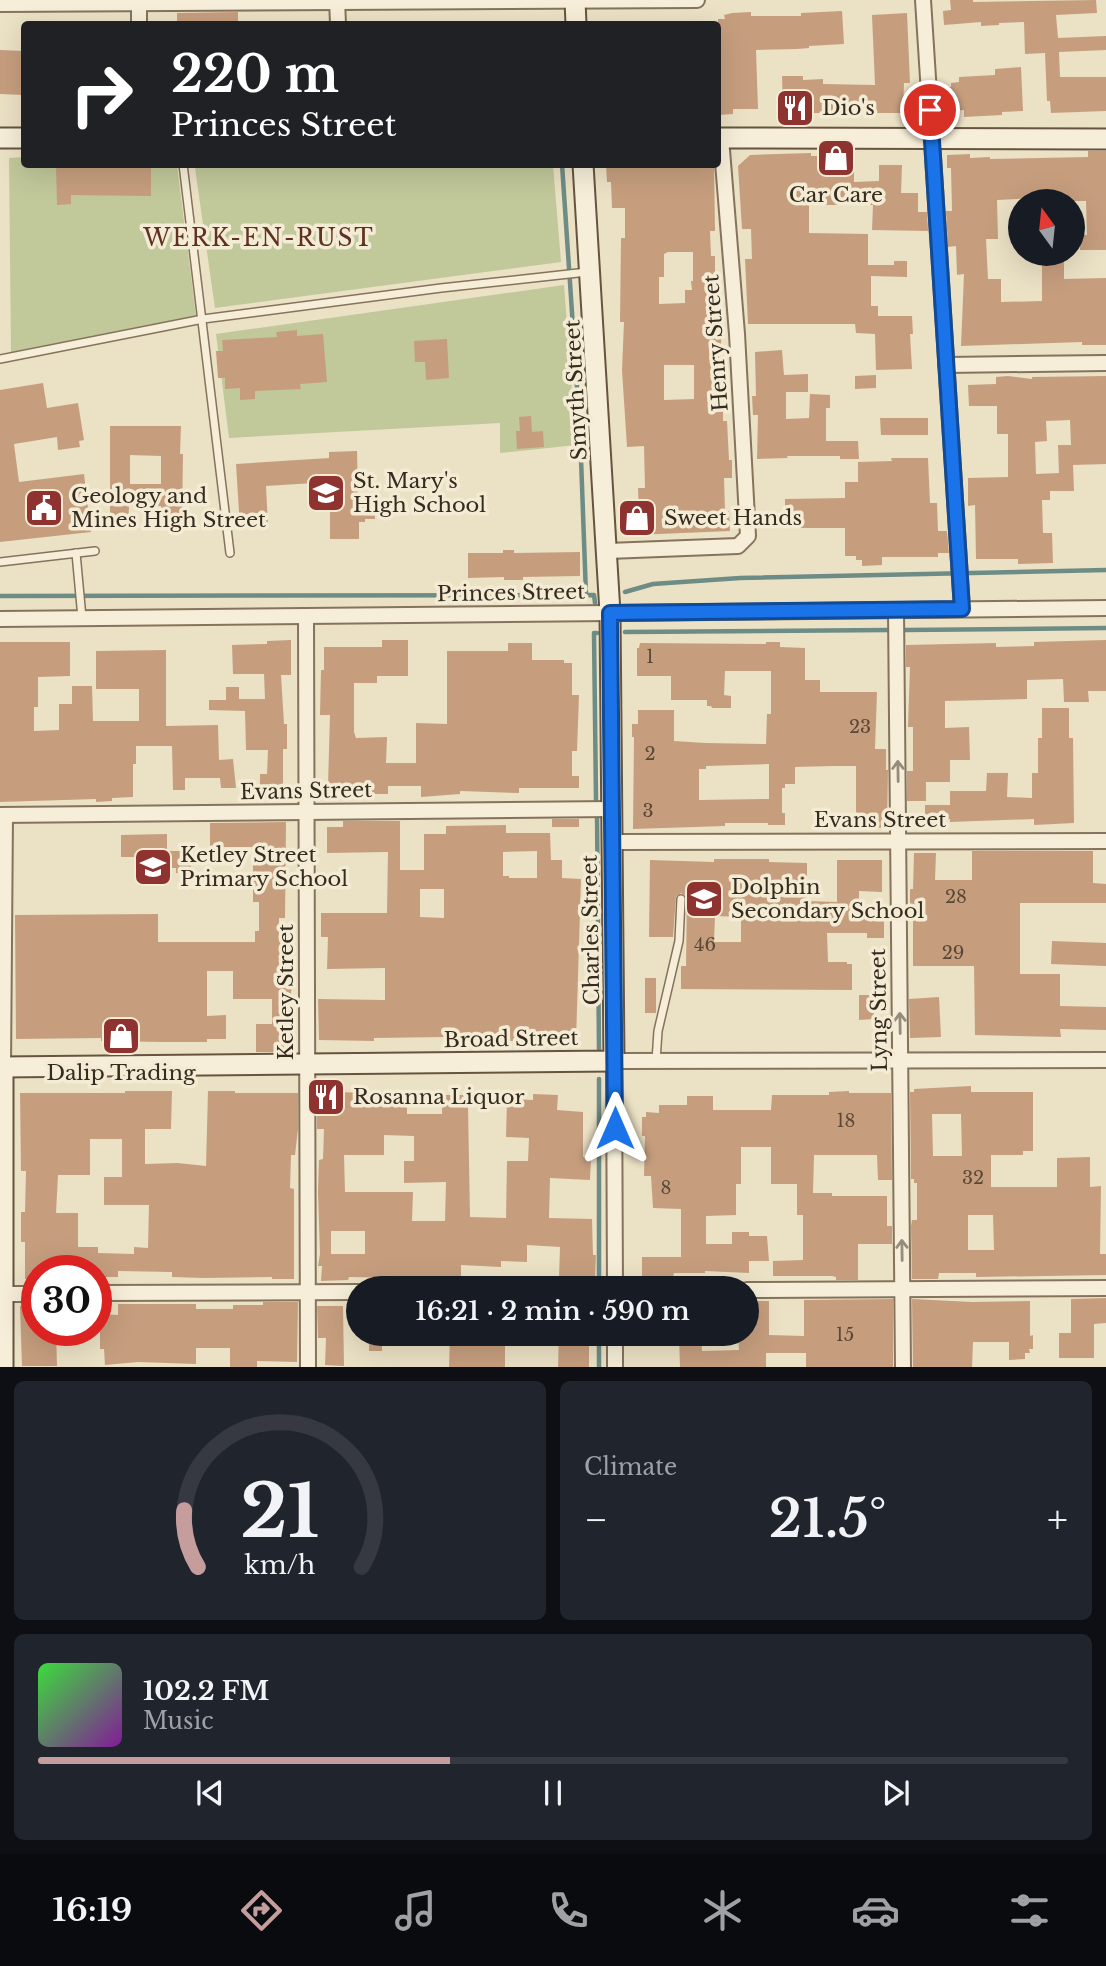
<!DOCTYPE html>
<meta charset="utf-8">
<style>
body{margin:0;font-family:"Libre Baskerville",serif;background:#20242c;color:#f1f3f6;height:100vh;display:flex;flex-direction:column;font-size:26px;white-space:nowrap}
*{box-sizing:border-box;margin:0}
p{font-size:23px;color:#9ea1a6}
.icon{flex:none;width:38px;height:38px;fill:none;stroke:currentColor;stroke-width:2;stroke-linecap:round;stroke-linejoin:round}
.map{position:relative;height:1367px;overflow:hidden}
.side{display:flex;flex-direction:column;gap:14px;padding:14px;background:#0d0f14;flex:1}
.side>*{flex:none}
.guide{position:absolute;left:21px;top:21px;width:700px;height:147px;border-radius:7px;box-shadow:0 7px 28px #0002;background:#202124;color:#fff;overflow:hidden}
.needle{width:46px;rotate:345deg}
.tools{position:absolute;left:1008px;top:189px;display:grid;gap:14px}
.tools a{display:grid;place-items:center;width:77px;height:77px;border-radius:50%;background:#171b24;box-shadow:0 7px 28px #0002;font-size:35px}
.speed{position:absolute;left:21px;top:1255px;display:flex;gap:14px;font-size:35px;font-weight:700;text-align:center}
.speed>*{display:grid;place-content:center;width:91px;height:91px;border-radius:50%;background:#171b24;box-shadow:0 7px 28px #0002;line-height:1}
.speed .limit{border:10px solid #d22;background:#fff;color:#111}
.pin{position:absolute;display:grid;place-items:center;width:60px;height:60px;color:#fff;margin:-30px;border:4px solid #fff;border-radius:50%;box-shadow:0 2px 7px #0007}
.me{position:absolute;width:77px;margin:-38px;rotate:0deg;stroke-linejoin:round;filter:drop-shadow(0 0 5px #0008)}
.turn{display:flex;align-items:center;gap:24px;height:147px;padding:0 35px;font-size:32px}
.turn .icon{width:91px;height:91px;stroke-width:2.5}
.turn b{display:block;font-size:49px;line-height:60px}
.big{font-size:52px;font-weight:600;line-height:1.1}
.side .widget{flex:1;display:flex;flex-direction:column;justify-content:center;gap:10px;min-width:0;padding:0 24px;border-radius:10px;background:#20242c}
.side .dial{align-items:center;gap:0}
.dial svg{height:182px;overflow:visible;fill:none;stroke:#363941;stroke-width:7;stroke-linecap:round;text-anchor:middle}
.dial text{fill:#f1f3f6;stroke:none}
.song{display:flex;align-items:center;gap:21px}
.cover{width:84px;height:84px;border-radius:10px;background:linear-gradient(135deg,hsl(120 70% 55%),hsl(290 70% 35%))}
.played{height:7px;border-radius:4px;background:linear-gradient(90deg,#c59d9d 40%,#363941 40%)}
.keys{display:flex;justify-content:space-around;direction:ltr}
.heat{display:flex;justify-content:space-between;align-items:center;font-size:38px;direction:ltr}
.side .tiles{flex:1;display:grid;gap:14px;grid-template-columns:1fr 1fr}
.widget:last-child{grid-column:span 2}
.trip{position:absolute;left:346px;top:1276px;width:413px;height:70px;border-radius:35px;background:#171b24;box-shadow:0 7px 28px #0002;font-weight:600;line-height:70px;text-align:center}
.menu{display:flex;height:112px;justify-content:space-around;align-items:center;background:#090b0e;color:#9ea1a6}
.menu .icon{width:49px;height:49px}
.menu .current{color:#c59d9d}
.menu b{font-size:32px;color:#f1f3f6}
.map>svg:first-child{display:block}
.green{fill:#c1c89a}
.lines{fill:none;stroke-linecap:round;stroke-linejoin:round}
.stream{stroke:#6e8c86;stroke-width:4.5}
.building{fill:#c69e7e;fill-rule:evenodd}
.lane-casing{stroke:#85735d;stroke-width:10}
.street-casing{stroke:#85735d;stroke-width:18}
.secondary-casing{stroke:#665440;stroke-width:23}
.lane{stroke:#f6eed8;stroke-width:7}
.street{stroke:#f6eed8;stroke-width:14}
.secondary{stroke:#f6eed8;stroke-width:19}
.oneway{stroke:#968c7c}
.route-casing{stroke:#114b97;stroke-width:18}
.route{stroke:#1a73e8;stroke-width:12}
.labels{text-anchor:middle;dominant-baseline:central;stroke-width:7;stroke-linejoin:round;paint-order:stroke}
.number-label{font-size:18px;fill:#5a4837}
.poi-label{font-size:21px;fill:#362b1f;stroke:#f3ebd4;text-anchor:start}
.street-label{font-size:21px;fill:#362b1f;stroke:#f3ebd4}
.neighbourhood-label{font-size:23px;letter-spacing:2px;fill:#5f3122;stroke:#f3ebd4}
</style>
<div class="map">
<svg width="1106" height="1368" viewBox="0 0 1106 1368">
<rect width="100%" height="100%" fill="#ebe1c5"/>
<g class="green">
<path d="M24,157V164L177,165L196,316L11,353L9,158Z"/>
<path d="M342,165H553L561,262L215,308L195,168Z"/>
<path d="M564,285L576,445L500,453V423L229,438L216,334Z"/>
</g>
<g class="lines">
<g class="stream">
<path d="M562,164L580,431L586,595"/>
<path d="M625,592L653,584L740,578L1106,570"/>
<path d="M0,596L594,595L595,603"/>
<path d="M905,630L1106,628"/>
<path d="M625,632L888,630"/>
<path d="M596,800L594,633H597"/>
<path d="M597,812L599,1052"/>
<path d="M599,1079V1285"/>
<path d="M599,1334V1368"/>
</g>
</g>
<g class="building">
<path d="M950,0H973V2L1096,0L1097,13L1056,15L1058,38L1106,36V50L1059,52L1060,77H1106V111L1051,113L1050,101H1047L1045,53L1025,54L1024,22L999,23V25L981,26V22L944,25L943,11L951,10Z"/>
<path d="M842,11L844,44L809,46V48L797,49L756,50L758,109H733V114L718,115V19H725L724,15L732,13L751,12V16H801V13Z"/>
<path d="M238,12V24H177V13Z"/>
<path d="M907,13L910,83H904L903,113H806L805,110L783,111L782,76H803V80L823,79V84L875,85L872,15Z"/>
<path d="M0,50L24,51V95L0,94Z"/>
<path d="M1021,67L1023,111L1002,112V115L964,117V110L950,111L949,87H951V83L959,82V77L995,75V69Z"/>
<path d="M1088,151H1106V250H1080V235H1087L1086,201H1037V198L997,200L998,239H986L988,279H1001V302L1042,301V258H1064V279L1106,278V345H1082V342L961,346L964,274L957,275L956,246L948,247L946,211H952L951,168H947V155L970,154V158L990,157V159L1088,157Z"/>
<path d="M811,153V156L854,155V182L879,181V165H902L901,193H918V212H927L929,247L928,231L872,230L873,205H809V233L868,234V265H894V261H907V277L871,276V306H878V316H912L913,334H910L912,369L876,370L875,334L856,333L855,324H748L745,259H752L751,229H742L738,166L750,155Z"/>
<path d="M606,164H714L715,231H710L711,256H715V274H711V306H722L721,345H719V363H715L716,400H723V421H727L729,460H732V478H724L725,511H729L730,531L635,535L634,514H639L638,488H645L644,446L627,447L622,370L624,322H620L621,238H625V208H612L611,182H607ZM668,252H693V281H691L692,290H685V303L659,304V277H664V254ZM664,365H694V399L664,400Z"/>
<path d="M56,165L151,166V196L71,195V204L57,205Z"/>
<path d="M297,330V336L323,334L327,382L300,384L301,389L255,391V399L240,400V388L225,389V378H218L216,351H223L222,340L277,337L276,332Z"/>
<path d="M447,339L449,378L426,380L425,362H415L414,341Z"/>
<path d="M782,350L784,375L808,374V392H786V419L809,418L810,394L830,395V408H826V441H858L859,459H840V456H787L788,458L757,459L758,415H753L752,396H756L755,352Z"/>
<path d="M876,375V388L855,389V376Z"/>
<path d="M1008,376L1032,379V377L1106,376V464L1073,465L1074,491H1050V500H1042L1043,533H1052L1053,563L1018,564V559H976L975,505L968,506V478L1008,477V434H997V406H969L968,385L996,384V377ZM1070,420L1071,445H1058L1059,473L1036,474L1035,442L1047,441L1046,421Z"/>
<path d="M43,383L47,408L78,403L84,440L79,441L80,447L58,450L57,437L14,444L19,482L84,474L91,532L0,542V390Z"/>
<path d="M531,416L532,432L543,431L544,447L517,449L516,431H520L519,417Z"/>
<path d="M880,418H928V435H881Z"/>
<path d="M110,426H181L180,454H183L182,521L161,520V506H129L128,528H110ZM130,455L161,456V484H130Z"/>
<path d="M357,451L358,500H374L375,519H365V522H359V539H330V482L266,486L268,526L240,528L236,464L329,458V452Z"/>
<path d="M891,458H928L930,503H937L938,531H947L949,553H938V557H882V565L862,566V560H856V556H845V528H785V499L845,498V482H858V462L892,461Z"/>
<path d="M503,550H514V553L580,552V576L523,577V580H504V577L468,578V553H503Z"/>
<path d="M291,640V675H281L284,724H287V749H283V788H260V774H267L268,750H246L245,711L209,710V700H226V687H239V699H265L264,674H233L232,645L267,644V641Z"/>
<path d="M382,640H408V676H377V683H354V732L356,738L387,737L386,763H416V723L447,724V651H508V643H532V660H564V663H572V695H579L577,751H572V776H579V788H519V793L460,791V794L421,797V786H388V794H365V786H328L330,715H320L321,670H324V647H382Z"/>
<path d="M1106,640V691H1088L1089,702H1064L1063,679L1027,680V699L945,701V728L969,727L970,760H950V782H926V801H907V771H913V727H908L910,667H906V645L996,643V647L1034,646V642Z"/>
<path d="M0,642H70V676L38,677V707H34V731L59,730V704H72V686H92L93,721H139V689H96V651L166,650V726L218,725L219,760L233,759L236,788H221L220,778H185V790H173L172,746H136V764H133V797L112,798V801L96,802V799L0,802Z"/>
<path d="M766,642H780V647L805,648V680H820V692H877L875,749H886V770H888L887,828L859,827V824H856V766H833L795,767V784H785V788H782V813H785V825H768V823H725V826L633,829L634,737H632V724H638V710H674V741L705,743L766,744L767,714H771V671H725L724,695L731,696V708H712L711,706H707V700H671V676H637V648H639L640,643L766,644ZM769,764V799L699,800V769H706V766Z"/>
<path d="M1042,708H1069V738H1073L1074,823L1034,825V819L950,822V819L925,818V805H950V791H986L987,773H1008L1007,797L1032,798V773H1038V738H1042Z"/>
<rect x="552" y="819" width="27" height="8"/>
<path d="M343,821H400V870H424V834H446V826L506,825V833H550L551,860H562V878L581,879L576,1041H445V1037L374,1038V1041L319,1040L318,999L385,1000V968L327,969L328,937H321V913H387L388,852L327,853V827H343ZM537,851V878H509V876H503V852ZM420,889H444V918L420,917Z"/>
<path d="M286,822L285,918H279V942H292L291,1003H293V1018L292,1038H284V1052H256V1024H272V999H233V971H207V1016L226,1015V1039H207V1042H163L101,1041V1038L16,1039L15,915L158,914V942H255V931H259V902H253V847H210V823Z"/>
<path d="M167,834V851H191V873H176V868H146V857H121V835Z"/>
<path d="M972,851H1093V883L1106,884V903H1020V974H1060V1006L1106,1007V1030L1060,1029L1061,1037L975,1035L974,966H913V910H910V889H913L914,853H936L935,880H972Z"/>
<path d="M714,859H769V862L807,863V901L837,902V860H882V892L859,891V916H884V938H867V933H827L828,962H847V964H852V990L681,989V966H686L687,897L681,893L676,896L673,937H649L650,860L714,862ZM715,916L741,917V942H714Z"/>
<path d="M1052,941L1106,943V966L1051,964Z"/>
<rect x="645" y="978" width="11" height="35"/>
<path d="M859,995H874V1019L859,1020Z"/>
<path d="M939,997L941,1037L910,1038L909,999Z"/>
<path d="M971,1086V1092H1033V1151H1023V1155H991V1187H1057V1158L1090,1157V1187L1101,1186L1100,1254H1106V1275L976,1277V1273H939L938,1279H912L911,1226L912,1220H917V1183H914V1179H911L910,1092H914V1089ZM932,1114H961L962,1156H933ZM968,1215H993L994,1250H968Z"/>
<path d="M125,1091H172L171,1129H145V1164L177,1163L206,1166L208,1091H235V1093H298V1129L295,1155H291L290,1188L294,1189V1279H272V1277L204,1278L172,1277V1272L118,1271V1277H96V1270H37V1279H25V1242H21V1212H25L26,1171H21L20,1093H125ZM90,1139H122V1177H104V1205H149L148,1248L134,1247V1254L98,1253V1247H78V1213H56L58,1175H90Z"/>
<path d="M849,1091V1093H891L892,1180H878L877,1155H814L813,1193H832V1196H887V1226H892V1244H858V1280H836V1277L832,1276H773V1261L803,1260V1215H797V1184H771V1147H741V1184H736V1215L706,1216V1244H732V1232H749V1236H767L769,1261H749V1273L705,1271V1273H674L673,1277H642V1257H681V1209L653,1208L651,1176H644L645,1136H642V1117H646V1112L659,1113V1105H687V1096H713V1110H771L772,1095H829V1092Z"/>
<path d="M317,1092L407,1093V1114H442V1095H465V1106H468L470,1217L506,1218L507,1161H528L529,1138L506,1137L507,1099L533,1100V1094L558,1095L557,1110L583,1112V1157H591L590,1180L550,1178L549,1218L592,1219L593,1255H596L595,1278L559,1279L560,1247L527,1245V1262L501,1261V1267L461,1265V1285H447V1276H410V1278L349,1277L348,1280L321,1281L322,1266H318L320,1254L318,1192L319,1160L323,1159L324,1129H317ZM384,1135L414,1136V1161H404V1183L446,1182L445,1221H412L413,1192H345L344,1155H384ZM331,1231H365V1254H331Z"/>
<path d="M1106,1298V1323L1094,1324V1358H1059V1333H1071V1299Z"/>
<path d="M893,1299V1368H806V1353H766V1368H680L679,1334H701L702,1351L739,1350L738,1337H747V1301H769V1335L804,1336V1300Z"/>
<path d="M912,1299L972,1302L1030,1301V1336L1033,1335V1349H1029L1030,1353H1025V1359L1009,1360V1342H973L972,1368H913Z"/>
<path d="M263,1302H298L297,1362L257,1361V1368H230V1348H196V1364L138,1362L105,1365L104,1349H100V1314L118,1315V1304H196V1309H233V1305H263Z"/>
<path d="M20,1306H37V1330H56L57,1366H22Z"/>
<path d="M317,1306H343L344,1366L325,1365L326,1338H318Z"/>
<path d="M450,1334H511V1345H505V1368H449Z"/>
<path d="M559,1334H589V1368H558Z"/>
<rect x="369" y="1338" width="13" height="13"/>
</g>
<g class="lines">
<defs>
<g id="lane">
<path d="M183,164L230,553"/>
<path d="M0,359L203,319L441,288L587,272"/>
<path d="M76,553L82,618"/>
<path d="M0,562L95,551"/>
<path d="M656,1061L658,1031L679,941L681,899"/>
</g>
<g id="street">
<path d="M139,0V24"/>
<path d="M337,0L338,24"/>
<path d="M923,0L962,609"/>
<path d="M0,4L697,0"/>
<path d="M946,365L1106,363"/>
<path d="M608,551L738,546L748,536L737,334L721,138"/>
<path d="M896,610L903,1368"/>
<path d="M306,616L308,1368"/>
<path d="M0,619L1106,608"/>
<path d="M0,815L612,809"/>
<path d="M613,842L1106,841"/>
<path d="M3,1067L5,815"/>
<path d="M615,1288L614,1061L1106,1060"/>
<path d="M747,1290L1106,1288"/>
<path d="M96,1293L359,1292"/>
<path d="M3,1294H37"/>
<path d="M615,1334V1368"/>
</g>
<g id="secondary">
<path d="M575,0L576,24"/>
<path d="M0,138H24"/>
<path d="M718,138L1106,139"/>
<path d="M0,1067L614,1061L610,613L583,164"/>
<path d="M3,1368V1067"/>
</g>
</defs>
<use href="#lane" class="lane-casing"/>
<use href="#street" class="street-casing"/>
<use href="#secondary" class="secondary-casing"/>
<use href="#lane" class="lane"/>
<use href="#street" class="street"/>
<use href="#secondary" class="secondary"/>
</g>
<defs><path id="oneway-shaft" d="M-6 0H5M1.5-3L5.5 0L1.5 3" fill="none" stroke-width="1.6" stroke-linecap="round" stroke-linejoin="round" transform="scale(1.75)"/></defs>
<g class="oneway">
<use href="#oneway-shaft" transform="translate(898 771) rotate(-91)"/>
<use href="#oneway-shaft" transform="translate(900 1023) rotate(-91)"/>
<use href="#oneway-shaft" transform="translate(902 1250) rotate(-91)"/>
</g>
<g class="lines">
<defs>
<path id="route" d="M615,1128L610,613L962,609L930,110"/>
</defs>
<use href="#route" class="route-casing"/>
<use href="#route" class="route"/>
</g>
<defs>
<symbol id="restaurant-square" viewBox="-11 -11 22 22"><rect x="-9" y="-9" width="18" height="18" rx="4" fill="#8f3331" stroke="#f3ebd4"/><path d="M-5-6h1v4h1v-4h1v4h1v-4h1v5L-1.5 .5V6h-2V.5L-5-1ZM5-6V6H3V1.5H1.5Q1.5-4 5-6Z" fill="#fff"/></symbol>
<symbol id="shop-square" viewBox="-11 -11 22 22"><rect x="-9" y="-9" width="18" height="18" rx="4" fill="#8f3331" stroke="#f3ebd4"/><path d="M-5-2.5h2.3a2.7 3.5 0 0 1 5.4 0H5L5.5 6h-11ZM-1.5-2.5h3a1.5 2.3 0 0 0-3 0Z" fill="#fff"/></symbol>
<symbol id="school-square" viewBox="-11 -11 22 22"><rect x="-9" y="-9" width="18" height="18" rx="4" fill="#8f3331" stroke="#f3ebd4"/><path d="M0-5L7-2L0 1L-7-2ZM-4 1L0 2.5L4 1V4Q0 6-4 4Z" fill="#fff"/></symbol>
<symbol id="civic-square" viewBox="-11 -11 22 22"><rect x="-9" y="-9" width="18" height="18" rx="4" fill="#8f3331" stroke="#f3ebd4"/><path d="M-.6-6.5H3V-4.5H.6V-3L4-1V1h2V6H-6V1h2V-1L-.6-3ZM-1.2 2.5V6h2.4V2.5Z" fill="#fff"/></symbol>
</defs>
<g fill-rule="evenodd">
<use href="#restaurant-square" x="773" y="86" width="44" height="44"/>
<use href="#shop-square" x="814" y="136" width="44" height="44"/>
<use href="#school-square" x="304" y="471" width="44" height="44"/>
<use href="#civic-square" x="22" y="486" width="44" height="44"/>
<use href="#shop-square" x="615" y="496" width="44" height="44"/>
<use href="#school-square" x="131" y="845" width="44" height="44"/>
<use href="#school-square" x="682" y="877" width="44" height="44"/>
<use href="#shop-square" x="99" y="1014" width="44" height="44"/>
<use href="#restaurant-square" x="304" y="1075" width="44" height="44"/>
</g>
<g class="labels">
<g class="number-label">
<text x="650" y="657">1</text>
<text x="860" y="727">23</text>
<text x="650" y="754">2</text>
<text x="648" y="811">3</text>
<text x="956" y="897">28</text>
<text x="705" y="945">46</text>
<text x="953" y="953">29</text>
<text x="846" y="1121">18</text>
<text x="973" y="1178">32</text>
<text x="666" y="1188">8</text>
<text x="845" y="1335">15</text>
</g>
<g class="poi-label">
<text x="822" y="108">Dio's</text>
<text x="836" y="195" text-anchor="middle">Car Care</text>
<text x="353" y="481">St. Mary's<tspan x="353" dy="24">High School</tspan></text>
<text x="71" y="496">Geology and<tspan x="71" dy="24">Mines High Street</tspan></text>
<text x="664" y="518">Sweet Hands</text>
<text x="180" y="855">Ketley Street<tspan x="180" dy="24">Primary School</tspan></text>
<text x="731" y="887">Dolphin<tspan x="731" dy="24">Secondary School</tspan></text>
<text x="121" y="1073" text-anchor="middle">Dalip Trading</text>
<text x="353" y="1097">Rosanna Liquor</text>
</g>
<g class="street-label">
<text transform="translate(716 343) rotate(-94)">Henry Street</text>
<text transform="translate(576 390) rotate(-93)">Smyth Street</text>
<text transform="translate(511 593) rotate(-1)">Princes Street</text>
<text transform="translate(306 791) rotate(-1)">Evans Street</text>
<text x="880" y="820">Evans Street</text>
<text transform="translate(591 930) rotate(-91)">Charles Street</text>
<text transform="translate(286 992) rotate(-90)">Ketley Street</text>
<text transform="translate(879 1010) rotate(-91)">Lyng Street</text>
<text transform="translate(511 1039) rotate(-1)">Broad Street</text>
</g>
<g class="neighbourhood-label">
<text x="259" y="238">WERK-EN-RUST</text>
</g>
</g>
</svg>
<div class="tools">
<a><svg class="needle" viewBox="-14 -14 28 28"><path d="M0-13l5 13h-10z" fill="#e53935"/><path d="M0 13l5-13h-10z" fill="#9ea1a6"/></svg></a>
</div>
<div class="speed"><div class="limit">30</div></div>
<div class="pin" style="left:930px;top:110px;background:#d93025"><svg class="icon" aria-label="arrive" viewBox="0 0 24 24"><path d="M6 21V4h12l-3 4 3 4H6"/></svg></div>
<svg class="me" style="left:615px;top:1128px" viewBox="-20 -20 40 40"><path d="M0-17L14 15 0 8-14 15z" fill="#1a73e8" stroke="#fff" stroke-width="4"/></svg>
<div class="trip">16:21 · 2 min · 590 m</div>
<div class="guide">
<div class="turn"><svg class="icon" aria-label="right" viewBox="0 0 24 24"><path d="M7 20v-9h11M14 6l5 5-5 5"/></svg><div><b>220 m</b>Princes Street</div></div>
</div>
</div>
<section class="side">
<div class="tiles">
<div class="widget dial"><svg viewBox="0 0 100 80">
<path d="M14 69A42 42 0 1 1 86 69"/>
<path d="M14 69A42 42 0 0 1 8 44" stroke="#c59d9d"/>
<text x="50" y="56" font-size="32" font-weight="700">21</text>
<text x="50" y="72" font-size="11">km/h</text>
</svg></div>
<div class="widget"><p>Climate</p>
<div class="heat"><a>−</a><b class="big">21.5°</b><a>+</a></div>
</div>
<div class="widget">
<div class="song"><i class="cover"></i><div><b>102.2 FM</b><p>Music</p></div></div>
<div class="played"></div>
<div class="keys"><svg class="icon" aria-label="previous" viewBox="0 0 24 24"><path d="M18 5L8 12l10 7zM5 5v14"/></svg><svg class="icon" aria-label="pause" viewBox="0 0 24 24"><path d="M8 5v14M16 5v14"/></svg><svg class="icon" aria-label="next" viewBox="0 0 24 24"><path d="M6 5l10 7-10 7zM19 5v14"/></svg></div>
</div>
</div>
</section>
<nav class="menu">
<b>16:19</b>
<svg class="icon current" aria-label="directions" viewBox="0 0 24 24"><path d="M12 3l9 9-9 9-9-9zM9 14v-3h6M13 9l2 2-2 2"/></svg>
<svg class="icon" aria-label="music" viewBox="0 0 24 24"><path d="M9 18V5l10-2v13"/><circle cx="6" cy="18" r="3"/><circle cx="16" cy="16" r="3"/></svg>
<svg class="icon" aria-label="phone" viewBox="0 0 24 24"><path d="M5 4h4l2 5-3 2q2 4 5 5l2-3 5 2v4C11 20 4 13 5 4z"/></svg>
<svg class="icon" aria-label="climate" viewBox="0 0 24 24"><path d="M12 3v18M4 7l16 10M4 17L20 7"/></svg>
<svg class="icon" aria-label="car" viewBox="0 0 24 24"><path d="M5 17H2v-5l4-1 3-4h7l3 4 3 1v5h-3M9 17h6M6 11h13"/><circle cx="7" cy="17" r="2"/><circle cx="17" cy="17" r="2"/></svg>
<svg class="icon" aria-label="filters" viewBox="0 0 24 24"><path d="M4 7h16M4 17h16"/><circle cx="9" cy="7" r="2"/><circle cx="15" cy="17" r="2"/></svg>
</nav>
